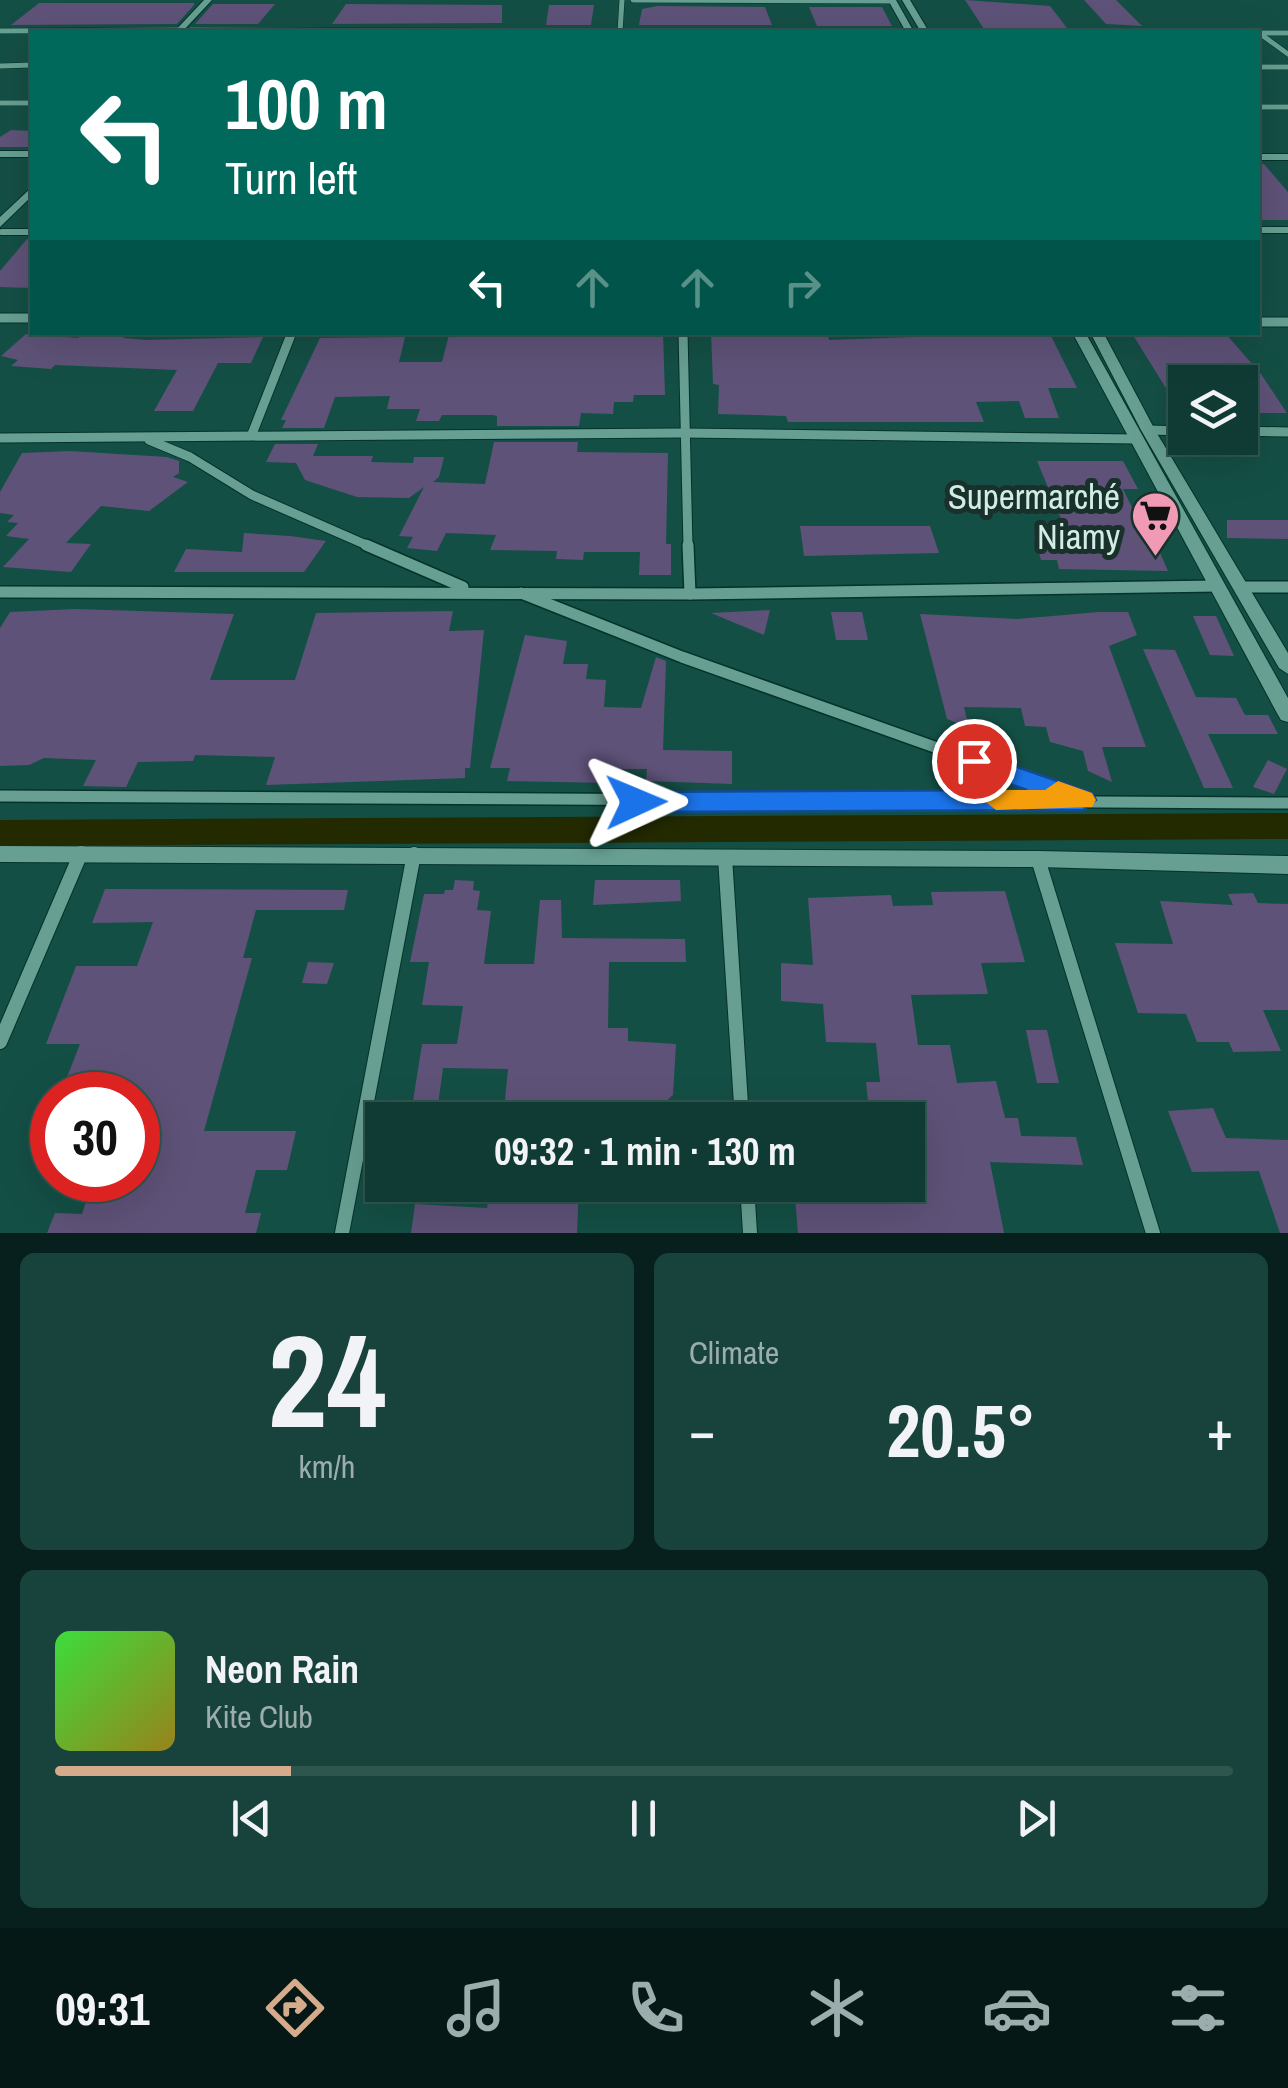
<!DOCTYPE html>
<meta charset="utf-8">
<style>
body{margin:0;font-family:"Archivo Narrow",sans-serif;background:#18423c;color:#f1f3f6;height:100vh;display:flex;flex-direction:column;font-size:38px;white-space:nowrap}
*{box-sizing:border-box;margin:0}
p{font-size:32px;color:#9badac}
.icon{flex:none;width:55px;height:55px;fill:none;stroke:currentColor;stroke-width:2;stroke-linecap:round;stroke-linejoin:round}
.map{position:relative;height:1233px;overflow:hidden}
.sheet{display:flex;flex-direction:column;gap:20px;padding:20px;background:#08201d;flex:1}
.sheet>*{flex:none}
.top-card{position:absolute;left:30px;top:30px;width:1230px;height:305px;border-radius:0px;box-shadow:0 10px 40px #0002,0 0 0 2px #2f554f;background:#00695c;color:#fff;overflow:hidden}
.fabs{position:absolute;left:1168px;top:365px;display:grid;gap:20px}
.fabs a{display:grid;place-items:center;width:90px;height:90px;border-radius:0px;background:#0f3b34;box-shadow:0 10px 40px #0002,0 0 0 2px #2f554f;font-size:50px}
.speed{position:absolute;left:30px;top:1072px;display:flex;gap:20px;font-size:50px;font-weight:700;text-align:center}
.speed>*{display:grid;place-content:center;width:130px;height:130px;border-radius:50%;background:#0f3b34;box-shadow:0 10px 40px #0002,0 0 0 2px #2f554f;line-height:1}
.speed .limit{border:15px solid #d22;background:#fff;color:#111}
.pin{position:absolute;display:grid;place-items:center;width:85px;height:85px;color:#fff;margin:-42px;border:5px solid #fff;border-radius:50%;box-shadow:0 2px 10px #0007}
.me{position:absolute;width:110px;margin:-55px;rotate:89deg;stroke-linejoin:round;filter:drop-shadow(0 0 8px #0008)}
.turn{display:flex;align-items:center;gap:35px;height:210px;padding:0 30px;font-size:45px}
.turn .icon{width:130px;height:130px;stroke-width:2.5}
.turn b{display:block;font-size:70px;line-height:85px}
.lanes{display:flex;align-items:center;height:95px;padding:0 30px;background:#0003;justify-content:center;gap:50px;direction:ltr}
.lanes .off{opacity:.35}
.big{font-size:75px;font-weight:700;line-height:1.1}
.sheet .widget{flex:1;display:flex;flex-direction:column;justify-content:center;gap:15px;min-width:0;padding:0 35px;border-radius:15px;background:#18423c}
.sheet .dial{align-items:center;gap:0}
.dial b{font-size:130px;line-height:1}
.song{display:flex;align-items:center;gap:30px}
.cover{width:120px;height:120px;border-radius:15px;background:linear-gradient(135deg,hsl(120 70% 55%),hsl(50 70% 35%))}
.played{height:10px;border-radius:5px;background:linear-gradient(90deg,#d6ab8b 20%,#2f554f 20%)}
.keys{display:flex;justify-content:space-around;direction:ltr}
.heat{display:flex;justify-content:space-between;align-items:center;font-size:55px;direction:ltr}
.sheet .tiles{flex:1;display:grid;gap:20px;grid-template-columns:1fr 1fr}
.widget:last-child{grid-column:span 2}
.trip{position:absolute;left:365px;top:1102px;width:560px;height:100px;border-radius:0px;background:#0f3b34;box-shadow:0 10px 40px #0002,0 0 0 2px #2f554f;font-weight:700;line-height:100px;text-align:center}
.tab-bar{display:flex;height:160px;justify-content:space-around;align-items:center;background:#061815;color:#9badac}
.tab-bar .icon{width:70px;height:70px}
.tab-bar .active{color:#d6ab8b}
.tab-bar b{font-size:45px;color:#f1f3f6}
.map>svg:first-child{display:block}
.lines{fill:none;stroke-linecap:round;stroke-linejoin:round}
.canal{fill:#232a00;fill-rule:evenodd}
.building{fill:#5e5278}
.minor-far4-casing{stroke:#04332b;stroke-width:6}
.minor-far3-casing{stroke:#04332b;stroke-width:8}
.minor-far2-casing{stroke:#04332b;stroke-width:11}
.minor-far1-casing{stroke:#04332b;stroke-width:14}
.minor-casing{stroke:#04332b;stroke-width:16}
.tertiary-casing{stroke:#04332b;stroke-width:2}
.minor-far4{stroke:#679f92;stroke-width:5}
.minor-far3{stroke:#679f92;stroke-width:6}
.minor-far2{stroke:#679f92;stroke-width:9}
.minor-far1{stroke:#679f92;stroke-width:11}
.minor{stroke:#679f92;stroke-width:14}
.tertiary{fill:#679f92;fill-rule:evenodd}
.route{fill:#1a73e8;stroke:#114b97;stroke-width:2.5}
.slow{fill:#f59e0b}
.labels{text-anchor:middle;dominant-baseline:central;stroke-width:10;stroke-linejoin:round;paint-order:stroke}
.poi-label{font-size:35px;fill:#d1ede6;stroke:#19302b;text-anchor:end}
</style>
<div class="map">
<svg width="1288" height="1233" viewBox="0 0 1288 1233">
<rect width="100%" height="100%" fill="#144f45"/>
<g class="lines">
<path class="canal" d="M1288,813V839L0,846V820Z"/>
</g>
<g class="building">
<path d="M965,0L1050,6L1067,28L984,29Z"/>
<path d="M1084,0H1116L1142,26L1106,24Z"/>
<path d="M39,3H194V5L177,24L11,25Z"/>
<path d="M213,4H275L258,24H195Z"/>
<path d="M346,4L502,5V23L332,24Z"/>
<path d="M549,5H594L591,25H546Z"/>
<path d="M657,6L765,7L772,25H639L642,9Z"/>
<path d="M809,7H882L892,26H817Z"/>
<path d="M11,130L32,131V147H0V137Z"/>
<path d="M1258,164H1264L1288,192V220H1258Z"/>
<path d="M27,239H32V288L0,287V271Z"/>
<path d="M83,332H127L123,338L147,340L263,337L251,363H218L193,411H154L177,370L55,365L51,369L11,366L18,360L1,356L26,334L78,338Z"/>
<path d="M663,332L665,395H634L633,402H614L613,414L581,413L579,426H497V416L493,415H442L439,421H416L420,409H387L390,396L335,397L324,428H282L286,420H281L320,338L405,337L399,362H442L449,335Z"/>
<path d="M711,332H827L829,340L1049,332L1077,388H1048L1059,418H1025L1019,401L976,402L984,422H788L786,416L718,414L719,385L713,384Z"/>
<path d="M1225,333L1261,374L1287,413H1240V382H1185V419L1133,335Z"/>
<path d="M494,442H578L577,452L668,453L666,544H671V575H639L640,552H584L583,560L556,559L557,551L490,550L496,535L446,533L437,551L407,548L413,537L399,536L424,487L409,498L357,497L305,480L296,463L266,462L275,444H318L313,456H373L371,462L413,463L414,457H444L439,477L433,482L485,484Z"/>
<path d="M70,451L167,457L179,461V473L173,477L188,482L149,511L101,506L66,543L91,544L71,572L3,567L29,539L6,536L18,523L7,522L14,515L0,513V492L22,453Z"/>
<path d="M1037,461H1123L1138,489H1123L1143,530H1150L1168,571L1059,569L1057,560H1041L1034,536H1046L1043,528H1065Z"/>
<path d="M1227,520H1288V539L1227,538Z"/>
<path d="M800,526H930L939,553L804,556Z"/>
<path d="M244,533L290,536L326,541L304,572H174L186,549L242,552Z"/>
<path d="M75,609L234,614L210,680H295L316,613L453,611L449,631L484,630L470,768H465V778L266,785L275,757L195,755L193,761L138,762L126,787L83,786L96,760L44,758L29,765L0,766V628L10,612Z"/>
<path d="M770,610L764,635L711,613Z"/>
<path d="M831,612H862L868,640H836Z"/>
<path d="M1099,612H1128L1137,635L1109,646L1146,747H1102L1112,782L1088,771L1083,751L1050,742L1046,727L1025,726L1021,708L964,707L969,728L947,719L920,614L1017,619Z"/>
<path d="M1193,616H1216L1234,656L1210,655Z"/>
<path d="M525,635L567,641L563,664H588L586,679L606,680L604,707L641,708L656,657L666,661L663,750L732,751V784L646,781L647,769H609L608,783L507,781L510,768H490Z"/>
<path d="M1143,649L1175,650L1196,697L1236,698L1245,715H1268L1278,734H1208L1233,788H1204Z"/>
<path d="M1268,760L1287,769L1274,794L1253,787Z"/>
<path d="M455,880L474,881L473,890L480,891L477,910L491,911L484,964H534L540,900H561L562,938L685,939L686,962H609L608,1028H628V1041L676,1044L673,1095L645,1120H503L508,1069L443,1068L436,1120H410L422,1044H457L463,1006L422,1005L429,962H410L424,894H444L445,890H453Z"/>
<path d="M595,880H680L681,901L593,905Z"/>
<path d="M105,889L348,890L344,910H256L243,958H252L204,1131H296L287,1170H256L245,1213H261L256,1233H47L55,1213L82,1214L93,1180H138V1111L143,1095H60L80,1044H46L76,966H137L153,922L92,923Z"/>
<path d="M1005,891L1025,962L981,963L988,994L911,995L918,1045H950L957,1083L996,1081L1005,1118H1018L1021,1136L1076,1137L1083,1165L990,1162L1004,1233H798L794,1185H908V1120H870L866,1082H880L876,1043L826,1042L823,1004L781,1001V963L813,965L808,898L891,895L893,906L933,905L931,892Z"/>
<path d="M1253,893L1258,903L1288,904V1010H1263L1281,1051L1233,1052L1229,1042H1197L1186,1014L1138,1013L1115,943L1173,944L1160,901L1233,905L1228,894Z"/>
<path d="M308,962L334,963L327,984L302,983Z"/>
<path d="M1026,1030H1047L1059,1083H1037Z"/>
<path d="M1213,1108L1226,1138L1288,1140V1233H1280L1259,1171L1192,1172L1168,1111Z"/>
<path d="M500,1185H579L577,1233H411L415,1204L487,1208L489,1196H498Z"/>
</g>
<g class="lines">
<defs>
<g id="minor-far4">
<path d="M633,0L893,1"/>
<path d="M190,30L910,32"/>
<path d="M0,31L180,30"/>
<path d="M620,32L622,0"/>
<path d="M1259,33L1288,54"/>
<path d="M1259,33H1288"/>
<path d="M0,66L32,65"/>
<path d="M1258,67H1288"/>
<path d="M0,103H32"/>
<path d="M1258,107H1288"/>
</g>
<g id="minor-far3">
<path d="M0,154H32"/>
<path d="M1258,157H1288"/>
<path d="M1258,230H1288"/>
<path d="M2,232H32"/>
</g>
<g id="minor-far2">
<path d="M0,318H32"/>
<path d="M1258,322H1288"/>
<path d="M683,332L688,547"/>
<path d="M1148,430L1185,431"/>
<path d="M1240,431L1288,432"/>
<path d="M252,434L292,332"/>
<path d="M0,438L682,433L1137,439"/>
<path d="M149,440L190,457L252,495L371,547"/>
</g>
<g id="minor-far1">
<path d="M366,545L463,587"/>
<path d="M688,545L690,594"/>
<path d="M1242,587H1288"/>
<path d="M0,592L690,594L1217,586"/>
<path d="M521,593L682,657L1072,796"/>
<path d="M0,796L1288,803"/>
</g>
<g id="minor">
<path d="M725,857L742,1120"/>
<path d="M1038,859L1153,1233"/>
<path d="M0,1042L81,853"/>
<path d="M747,1185L750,1233"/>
<path d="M342,1233L414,854"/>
</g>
<g id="tertiary">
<path d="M204,0H212L182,32H174Z"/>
<path d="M888,0H896L914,32H906Z"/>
<path d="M902,0H910L929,32H921Z"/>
<path d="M32,187V196L0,227V217Z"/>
<path d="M1072,332H1085L1288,698V722L1281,720L1278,715Z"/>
<path d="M1090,332H1103L1155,430L1288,653V674L1279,668L1141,430Z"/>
<path d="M0,846L1038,851L1288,856V874L1038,867L0,862Z"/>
</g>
</defs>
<use href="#minor-far4" class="minor-far4-casing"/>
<use href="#minor-far3" class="minor-far3-casing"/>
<use href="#minor-far2" class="minor-far2-casing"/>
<use href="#minor-far1" class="minor-far1-casing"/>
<use href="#minor" class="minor-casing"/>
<use href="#tertiary" class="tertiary-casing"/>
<use href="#minor-far4" class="minor-far4"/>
<use href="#minor-far3" class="minor-far3"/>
<use href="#minor-far2" class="minor-far2"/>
<use href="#minor-far1" class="minor-far1"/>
<use href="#minor" class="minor"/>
<use href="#tertiary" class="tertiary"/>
</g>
<path class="route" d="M974,752L1092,793L1096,800L1083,810L636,812L623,802L636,792L1027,790L964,768L961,761Z"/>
<path class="slow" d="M1058,781L1092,793L1096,800L1092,807L996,810L983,800L996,790H1045Z"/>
<defs>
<symbol id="supermarket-pin" viewBox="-11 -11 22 30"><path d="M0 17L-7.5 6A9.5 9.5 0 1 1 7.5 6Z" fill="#f09ab6" stroke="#19302b"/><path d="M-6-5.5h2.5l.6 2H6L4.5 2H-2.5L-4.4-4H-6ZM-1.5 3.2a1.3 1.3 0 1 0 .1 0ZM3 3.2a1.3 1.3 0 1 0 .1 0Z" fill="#111"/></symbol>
</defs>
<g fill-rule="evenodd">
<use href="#supermarket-pin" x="1128" y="488" width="55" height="75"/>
</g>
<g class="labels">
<g class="poi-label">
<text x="1120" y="496">Supermarché<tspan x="1120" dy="40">Niamy</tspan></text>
</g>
</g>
</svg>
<div class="fabs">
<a><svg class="icon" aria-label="layers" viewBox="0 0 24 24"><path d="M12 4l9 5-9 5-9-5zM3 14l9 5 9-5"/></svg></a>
</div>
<div class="speed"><div class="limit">30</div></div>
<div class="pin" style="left:974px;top:761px;background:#d93025"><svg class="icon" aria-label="arrive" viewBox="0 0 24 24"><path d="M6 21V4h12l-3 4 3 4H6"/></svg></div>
<svg class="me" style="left:636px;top:802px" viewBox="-20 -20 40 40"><path d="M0-17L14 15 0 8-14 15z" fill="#1a73e8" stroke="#fff" stroke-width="4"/></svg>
<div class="trip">09:32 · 1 min · 130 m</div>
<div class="top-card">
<div class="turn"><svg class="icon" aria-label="left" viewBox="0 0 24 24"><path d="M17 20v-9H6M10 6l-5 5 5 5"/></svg><div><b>100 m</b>Turn left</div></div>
<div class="lanes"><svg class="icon" aria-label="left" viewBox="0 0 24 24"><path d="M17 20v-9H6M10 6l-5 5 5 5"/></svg><svg class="icon off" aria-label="ahead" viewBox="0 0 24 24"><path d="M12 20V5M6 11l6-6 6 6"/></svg><svg class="icon off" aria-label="ahead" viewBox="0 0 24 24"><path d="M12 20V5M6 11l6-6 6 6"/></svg><svg class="icon off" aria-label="right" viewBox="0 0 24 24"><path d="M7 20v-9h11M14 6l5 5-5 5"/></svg></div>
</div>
</div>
<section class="sheet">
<div class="tiles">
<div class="widget dial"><b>24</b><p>km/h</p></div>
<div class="widget"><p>Climate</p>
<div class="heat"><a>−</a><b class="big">20.5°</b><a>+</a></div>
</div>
<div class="widget">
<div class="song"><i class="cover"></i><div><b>Neon Rain</b><p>Kite Club</p></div></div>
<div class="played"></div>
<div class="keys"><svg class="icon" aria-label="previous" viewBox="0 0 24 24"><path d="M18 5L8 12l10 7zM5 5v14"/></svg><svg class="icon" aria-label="pause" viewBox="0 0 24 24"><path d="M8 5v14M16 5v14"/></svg><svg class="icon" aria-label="next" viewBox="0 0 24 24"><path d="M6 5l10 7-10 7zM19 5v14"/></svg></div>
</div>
</div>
</section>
<nav class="tab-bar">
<b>09:31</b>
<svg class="icon active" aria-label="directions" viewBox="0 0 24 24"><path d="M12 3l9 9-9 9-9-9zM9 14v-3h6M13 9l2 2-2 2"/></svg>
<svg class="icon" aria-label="music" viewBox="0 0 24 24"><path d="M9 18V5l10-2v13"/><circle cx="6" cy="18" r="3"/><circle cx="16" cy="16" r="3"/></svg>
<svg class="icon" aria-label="phone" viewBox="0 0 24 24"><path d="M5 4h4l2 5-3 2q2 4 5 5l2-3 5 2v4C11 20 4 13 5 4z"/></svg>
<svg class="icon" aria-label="climate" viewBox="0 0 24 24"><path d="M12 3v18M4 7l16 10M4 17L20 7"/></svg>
<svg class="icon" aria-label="car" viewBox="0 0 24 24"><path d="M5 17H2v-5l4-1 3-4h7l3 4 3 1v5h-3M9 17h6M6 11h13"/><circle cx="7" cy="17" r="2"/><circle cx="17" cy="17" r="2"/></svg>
<svg class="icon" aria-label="filters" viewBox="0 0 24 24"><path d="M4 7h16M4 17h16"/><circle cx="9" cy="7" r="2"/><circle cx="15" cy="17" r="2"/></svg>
</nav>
